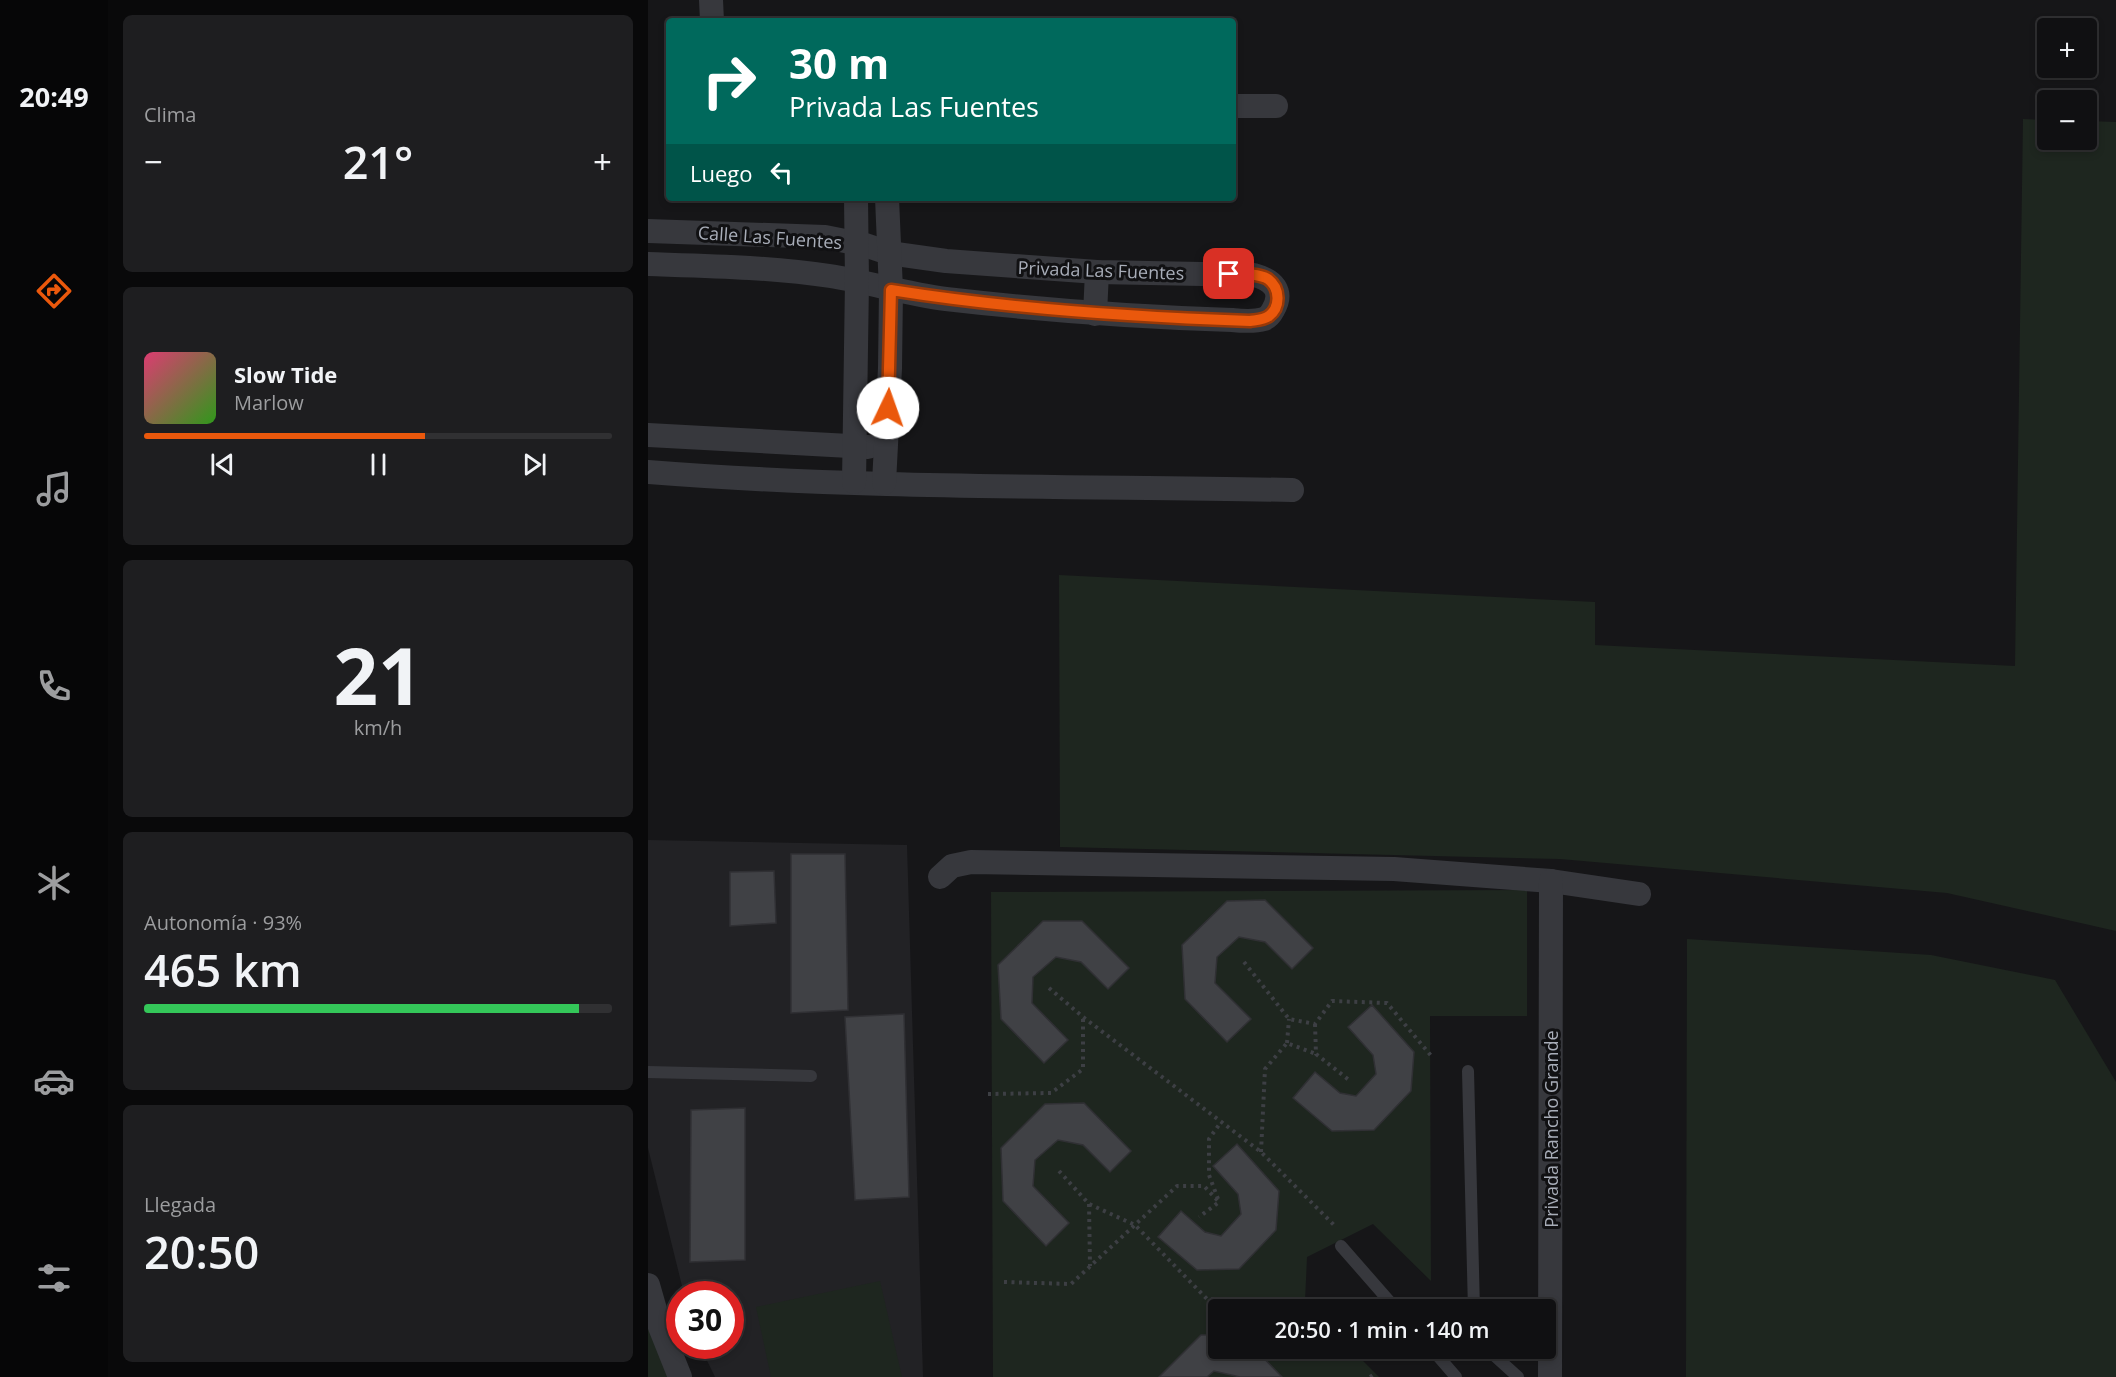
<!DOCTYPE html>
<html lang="es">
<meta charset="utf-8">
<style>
body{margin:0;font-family:"Open Sans",sans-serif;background:#1e1e20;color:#f1f3f6;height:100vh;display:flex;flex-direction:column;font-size:22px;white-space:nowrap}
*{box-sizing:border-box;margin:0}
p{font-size:20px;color:#9c9d9f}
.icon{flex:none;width:33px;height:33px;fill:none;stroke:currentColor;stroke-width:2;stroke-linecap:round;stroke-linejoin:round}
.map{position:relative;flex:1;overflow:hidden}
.details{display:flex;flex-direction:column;gap:15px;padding:15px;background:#09090a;width:540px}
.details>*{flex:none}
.hud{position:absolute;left:18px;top:18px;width:570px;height:183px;border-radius:6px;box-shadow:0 3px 9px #0003,0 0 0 2px #303032;background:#00695c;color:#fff;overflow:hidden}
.buttons{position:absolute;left:1389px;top:18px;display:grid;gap:12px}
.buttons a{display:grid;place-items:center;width:60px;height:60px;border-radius:6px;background:#101012;box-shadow:0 3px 9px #0003,0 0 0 2px #303032;font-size:30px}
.speed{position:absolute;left:18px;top:1281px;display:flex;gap:12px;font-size:30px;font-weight:700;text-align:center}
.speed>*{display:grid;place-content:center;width:78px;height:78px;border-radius:50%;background:#101012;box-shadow:0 3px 9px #0003,0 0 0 2px #303032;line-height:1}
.speed .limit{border:9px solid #d22;background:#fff;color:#111}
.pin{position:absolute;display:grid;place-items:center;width:51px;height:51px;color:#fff;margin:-26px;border-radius:12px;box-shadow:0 3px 9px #0006}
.me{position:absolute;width:66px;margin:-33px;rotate:3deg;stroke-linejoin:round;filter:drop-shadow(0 0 4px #0008)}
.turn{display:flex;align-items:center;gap:21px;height:126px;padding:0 24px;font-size:27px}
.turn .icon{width:78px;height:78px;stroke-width:2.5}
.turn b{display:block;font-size:42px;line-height:51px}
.then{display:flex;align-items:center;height:57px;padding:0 24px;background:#0003;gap:12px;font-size:22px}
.big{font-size:45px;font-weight:600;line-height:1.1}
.details .card{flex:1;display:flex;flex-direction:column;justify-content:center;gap:9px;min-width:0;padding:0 21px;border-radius:9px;background:#1e1e20}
.details .dial{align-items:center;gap:0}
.dial b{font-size:78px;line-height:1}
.song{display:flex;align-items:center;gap:18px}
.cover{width:72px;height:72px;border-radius:9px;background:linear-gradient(135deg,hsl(340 70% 55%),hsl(110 70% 35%))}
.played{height:6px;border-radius:3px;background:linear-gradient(90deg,#ea580c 60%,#303032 60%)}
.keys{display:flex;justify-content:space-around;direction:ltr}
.heat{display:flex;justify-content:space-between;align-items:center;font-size:33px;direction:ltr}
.charge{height:9px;border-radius:4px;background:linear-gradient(90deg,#34c759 93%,#303032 0)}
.trip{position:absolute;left:560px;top:1299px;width:348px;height:60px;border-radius:6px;background:#101012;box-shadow:0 3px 9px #0003,0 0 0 2px #303032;font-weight:600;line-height:60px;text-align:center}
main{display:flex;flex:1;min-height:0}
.tabs{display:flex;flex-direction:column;width:108px;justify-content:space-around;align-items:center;background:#060607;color:#9c9d9f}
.tabs .icon{width:42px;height:42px}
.tabs .current{color:#ea580c}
.tabs b{font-size:27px;color:#f1f3f6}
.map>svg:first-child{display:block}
.built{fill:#222225}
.green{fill:#1e261f}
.building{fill:#404145;stroke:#303034;stroke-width:1.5}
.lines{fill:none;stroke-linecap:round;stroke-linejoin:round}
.path{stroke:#3d3f44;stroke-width:4;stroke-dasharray:3 4.5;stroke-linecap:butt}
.lane{stroke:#37383d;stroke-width:12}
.street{stroke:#37383d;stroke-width:24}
.route-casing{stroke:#983908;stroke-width:15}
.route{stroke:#ea580c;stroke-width:10}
.labels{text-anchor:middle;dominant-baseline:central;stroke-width:6;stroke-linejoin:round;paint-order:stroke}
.street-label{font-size:18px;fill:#a8adb8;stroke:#111113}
</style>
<main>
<nav class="tabs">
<b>20:49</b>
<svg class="icon current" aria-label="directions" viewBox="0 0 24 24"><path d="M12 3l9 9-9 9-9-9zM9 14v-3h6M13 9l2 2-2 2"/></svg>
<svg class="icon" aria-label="music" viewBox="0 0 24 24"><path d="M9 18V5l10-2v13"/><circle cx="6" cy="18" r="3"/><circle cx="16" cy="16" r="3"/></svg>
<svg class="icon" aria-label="phone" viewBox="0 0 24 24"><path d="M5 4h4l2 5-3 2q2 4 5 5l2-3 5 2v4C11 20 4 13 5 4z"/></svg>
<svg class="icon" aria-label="climate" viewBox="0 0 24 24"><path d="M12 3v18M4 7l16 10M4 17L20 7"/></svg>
<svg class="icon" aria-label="car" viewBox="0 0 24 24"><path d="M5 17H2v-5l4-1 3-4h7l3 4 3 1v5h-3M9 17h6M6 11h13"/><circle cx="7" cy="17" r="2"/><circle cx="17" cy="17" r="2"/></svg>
<svg class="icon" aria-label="filters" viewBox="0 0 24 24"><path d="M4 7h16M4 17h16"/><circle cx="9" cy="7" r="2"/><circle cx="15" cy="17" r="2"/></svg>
</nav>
<section class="details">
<div class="card"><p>Clima</p>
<div class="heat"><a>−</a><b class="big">21°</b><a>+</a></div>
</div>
<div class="card">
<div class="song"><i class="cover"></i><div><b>Slow Tide</b><p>Marlow</p></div></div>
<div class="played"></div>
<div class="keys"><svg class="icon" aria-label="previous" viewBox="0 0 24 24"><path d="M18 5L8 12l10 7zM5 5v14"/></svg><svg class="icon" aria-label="pause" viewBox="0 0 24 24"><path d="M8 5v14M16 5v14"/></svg><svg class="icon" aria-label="next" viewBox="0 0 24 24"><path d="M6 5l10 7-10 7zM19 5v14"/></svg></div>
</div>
<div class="card dial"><b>21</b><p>km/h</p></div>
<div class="card"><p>Autonomía · 93%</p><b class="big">465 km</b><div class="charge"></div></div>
<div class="card"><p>Llegada</p><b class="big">20:50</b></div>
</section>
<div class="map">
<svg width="1468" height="1377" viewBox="0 0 1468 1377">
<rect width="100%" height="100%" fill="#161618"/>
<path class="built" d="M0,840L259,845L275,1377H67L52,1346H82V1294H36L0,1148Z"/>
<g class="green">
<path d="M1375,119L1399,120L1400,140H1438L1439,121L1468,122V931L1299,893L912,859L412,847L411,575L947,602V645L1367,666Z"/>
<path d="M879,890V1016H782L783,1281L725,1224L659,1257L657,1302L664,1309L570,1310V1348L703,1349L731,1377H345L343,892Z"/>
<path d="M1039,939L1283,955L1407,980L1468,1082V1377H1038Z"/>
<path d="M232,1281L254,1377H123L108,1307Z"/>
<path d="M0,1321L25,1377H0Z"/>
</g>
<g class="building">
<path d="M143,854H197L200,1010L143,1013Z"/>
<path d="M126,871L128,923L82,926V872Z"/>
<path d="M617,900L665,948L644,969L617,942L591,937L569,957L567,983L603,1019L579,1042L537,999L534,945L579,901Z"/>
<path d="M395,921H434L481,968L460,989L433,962L408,957L385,977L384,1003L420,1040L396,1063L353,1019L350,965Z"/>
<path d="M724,1005L766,1052L763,1091L726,1130L684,1131L645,1098L667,1072L692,1093L708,1096L728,1074L725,1055L700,1027Z"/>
<path d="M256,1014L261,1197L207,1200L197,1017Z"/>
<path d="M436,1103L483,1151L462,1172L435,1145L410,1140L387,1160L385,1186L421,1223L398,1246L355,1201L353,1148L397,1104Z"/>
<path d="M97,1108V1260L42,1262L43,1110Z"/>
<path d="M589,1144L631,1191L628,1230L591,1269L549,1270L510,1237L533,1211L557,1232L573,1236L593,1214L590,1194L565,1166Z"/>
<path d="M553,1335H570V1348H606L634,1377H592L566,1371L559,1377H511Z"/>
</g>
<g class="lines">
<g class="path">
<path d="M596,962L641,1019L667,1024L684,1001L739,1003L785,1058"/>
<path d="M401,988L435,1017L613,1152L688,1227"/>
<path d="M667,1024L668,1054L701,1080"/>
<path d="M639,1043L641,1019"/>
<path d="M340,1094L403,1093L435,1069V1017"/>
<path d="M613,1152L617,1069L639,1043L668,1054"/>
<path d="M411,1171L441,1204L487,1225L559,1299L657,1302"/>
<path d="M570,1199L561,1175V1139L573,1122"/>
<path d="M441,1204L442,1266"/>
<path d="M356,1282L423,1284L529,1186H556L571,1202L551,1217"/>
<path d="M722,1377L725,1375"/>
</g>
<g class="lane">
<path d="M820,1071L826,1310"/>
<path d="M0,1072L163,1076"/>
<path d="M693,1246L749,1310"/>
<path d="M783,1348L808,1377"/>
<path d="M844,1348L848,1357L870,1377"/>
</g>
<g class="street">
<path d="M63,0L64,21"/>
<path d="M585,106H628"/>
<path d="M0,231L177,237L217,245L241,253L298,261L449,272L606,275C625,280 636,291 625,310C623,314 621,317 616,319C606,322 594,321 584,320C488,317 393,310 298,299C258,294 221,282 182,276C122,267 61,266 0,264"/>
<path d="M447,314L449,272"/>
<path d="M0,435L220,447"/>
<path d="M0,472C214,489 430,486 644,490"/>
<path d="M206,482L209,281L208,198"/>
<path d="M236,483L242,368L243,290L239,198"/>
<path d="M292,877L304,866L323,862L746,869L903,881L991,894"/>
<path d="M0,1285L12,1327L32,1377"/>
<path d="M902,1377L903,881"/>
</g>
</g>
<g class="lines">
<defs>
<path id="route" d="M240,408L243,290C362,309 482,317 602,321C608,320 616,320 621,316C633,307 632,288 620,279C610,273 593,274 581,274"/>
</defs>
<use href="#route" class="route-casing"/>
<use href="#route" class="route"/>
</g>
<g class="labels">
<g class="street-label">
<text transform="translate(122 237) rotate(4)">Calle Las Fuentes</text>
<text transform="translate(453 270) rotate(2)">Privada Las Fuentes</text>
<text transform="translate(903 1129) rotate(-90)">Privada Rancho Grande</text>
</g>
</g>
</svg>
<div class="buttons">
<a>+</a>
<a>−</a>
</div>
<div class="speed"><div class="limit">30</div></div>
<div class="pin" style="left:581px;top:274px;background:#d93025"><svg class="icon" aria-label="arrive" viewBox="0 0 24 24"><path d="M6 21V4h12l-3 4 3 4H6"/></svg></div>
<svg class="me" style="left:240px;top:408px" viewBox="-20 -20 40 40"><circle r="19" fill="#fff"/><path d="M0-13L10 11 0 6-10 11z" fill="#ea580c"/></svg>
<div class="trip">20:50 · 1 min · 140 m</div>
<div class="hud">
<div class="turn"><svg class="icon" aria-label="right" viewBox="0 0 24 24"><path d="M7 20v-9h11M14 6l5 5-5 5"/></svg><div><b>30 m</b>Privada Las Fuentes</div></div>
<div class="then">Luego<svg class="icon" aria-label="left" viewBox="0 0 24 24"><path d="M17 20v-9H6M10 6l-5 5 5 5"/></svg></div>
</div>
</div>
</main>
